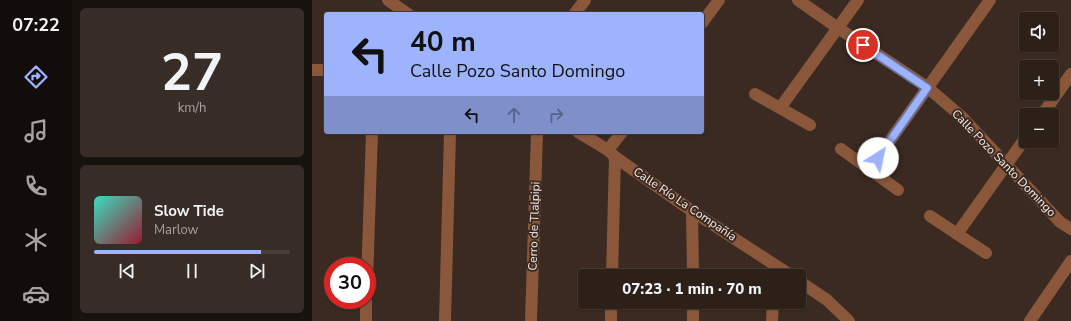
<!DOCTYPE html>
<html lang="es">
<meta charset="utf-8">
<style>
body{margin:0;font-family:"Nunito Sans",sans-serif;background:#382d26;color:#f1f3f6;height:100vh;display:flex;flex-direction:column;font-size:15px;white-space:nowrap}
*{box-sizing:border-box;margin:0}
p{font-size:13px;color:#a6a3a2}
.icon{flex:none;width:22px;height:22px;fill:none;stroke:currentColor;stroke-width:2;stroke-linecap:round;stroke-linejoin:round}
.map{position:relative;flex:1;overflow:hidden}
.side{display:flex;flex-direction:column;gap:8px;padding:8px;background:#18120e;width:240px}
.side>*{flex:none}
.hud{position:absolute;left:12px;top:12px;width:380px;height:122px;border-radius:4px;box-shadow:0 1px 3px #0004,0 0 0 1px #483e38;background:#9eb3fd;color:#111;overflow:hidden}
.tools{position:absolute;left:707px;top:12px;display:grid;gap:8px}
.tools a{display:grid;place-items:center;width:40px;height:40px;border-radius:4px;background:#2c2019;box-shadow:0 1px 3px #0004,0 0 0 1px #483e38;font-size:20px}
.speed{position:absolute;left:12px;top:257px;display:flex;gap:8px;font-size:20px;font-weight:700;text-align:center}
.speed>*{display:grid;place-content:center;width:52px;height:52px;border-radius:50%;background:#2c2019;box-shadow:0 1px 3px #0004,0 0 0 1px #483e38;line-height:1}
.speed .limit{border:6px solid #d22;background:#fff;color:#111}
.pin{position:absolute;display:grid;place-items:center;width:34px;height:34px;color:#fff;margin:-17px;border:2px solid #fff;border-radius:50%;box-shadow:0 1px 4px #0007}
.me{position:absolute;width:44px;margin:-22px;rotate:35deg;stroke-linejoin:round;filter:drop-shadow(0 0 3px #0008)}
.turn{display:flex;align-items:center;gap:14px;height:84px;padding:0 20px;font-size:18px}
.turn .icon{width:52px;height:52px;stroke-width:2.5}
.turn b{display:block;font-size:28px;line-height:34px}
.lanes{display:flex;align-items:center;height:38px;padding:0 20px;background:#0003;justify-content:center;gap:20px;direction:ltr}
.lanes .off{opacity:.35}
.side .card{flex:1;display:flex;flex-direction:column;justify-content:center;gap:6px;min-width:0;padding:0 14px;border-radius:6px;background:#382d26}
.side .dial{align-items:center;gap:0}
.dial b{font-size:52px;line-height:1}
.song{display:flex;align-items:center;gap:12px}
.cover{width:48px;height:48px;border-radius:6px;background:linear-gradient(135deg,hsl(170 70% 55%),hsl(350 70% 35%))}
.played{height:4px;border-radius:2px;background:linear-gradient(90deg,#9eb3fd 85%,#483e38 85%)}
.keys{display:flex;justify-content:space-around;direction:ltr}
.trip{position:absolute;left:266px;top:269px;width:228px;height:40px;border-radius:4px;background:#2c2019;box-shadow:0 1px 3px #0004,0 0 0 1px #483e38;font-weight:800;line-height:40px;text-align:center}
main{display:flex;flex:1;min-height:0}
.tabs{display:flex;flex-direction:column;width:72px;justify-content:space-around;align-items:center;background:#120d0a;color:#a6a3a2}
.tabs .icon{width:28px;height:28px}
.tabs .on{color:#9eb3fd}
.tabs b{font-size:18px;color:#f1f3f6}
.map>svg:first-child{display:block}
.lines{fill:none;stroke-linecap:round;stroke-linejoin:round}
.minor{stroke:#8a573b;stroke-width:12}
.route-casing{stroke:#6774a4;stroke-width:10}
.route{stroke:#9eb3fd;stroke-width:7}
.labels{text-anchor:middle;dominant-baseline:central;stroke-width:4;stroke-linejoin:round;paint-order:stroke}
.street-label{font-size:12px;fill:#f9eee8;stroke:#3a2a21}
</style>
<main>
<nav class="tabs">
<b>07:22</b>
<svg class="icon on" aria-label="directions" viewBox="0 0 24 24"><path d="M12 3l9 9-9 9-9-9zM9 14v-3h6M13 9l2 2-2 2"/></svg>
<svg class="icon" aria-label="music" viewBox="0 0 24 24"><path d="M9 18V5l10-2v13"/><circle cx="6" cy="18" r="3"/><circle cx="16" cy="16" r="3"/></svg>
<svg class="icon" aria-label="phone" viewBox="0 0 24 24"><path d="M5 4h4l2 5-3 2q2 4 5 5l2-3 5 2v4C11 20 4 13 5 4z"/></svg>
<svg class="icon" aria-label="climate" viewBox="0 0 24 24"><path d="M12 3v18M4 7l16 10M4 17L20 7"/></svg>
<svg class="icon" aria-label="car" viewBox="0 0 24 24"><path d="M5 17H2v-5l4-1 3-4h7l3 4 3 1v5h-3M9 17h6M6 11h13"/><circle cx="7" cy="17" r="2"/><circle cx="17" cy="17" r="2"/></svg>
</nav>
<section class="side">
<div class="card dial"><b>27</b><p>km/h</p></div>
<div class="card">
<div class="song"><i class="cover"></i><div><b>Slow Tide</b><p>Marlow</p></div></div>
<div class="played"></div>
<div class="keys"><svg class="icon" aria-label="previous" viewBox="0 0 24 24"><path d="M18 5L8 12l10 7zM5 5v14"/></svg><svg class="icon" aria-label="pause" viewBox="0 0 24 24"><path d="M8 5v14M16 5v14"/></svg><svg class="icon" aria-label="next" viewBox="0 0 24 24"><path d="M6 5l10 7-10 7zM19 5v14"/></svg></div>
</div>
</section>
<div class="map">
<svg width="759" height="321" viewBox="0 0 759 321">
<rect width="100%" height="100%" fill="#3a2a21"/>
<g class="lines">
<g class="minor">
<path d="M76,0L96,14"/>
<path d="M486,0L526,28L615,87L650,117L748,222L759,229"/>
<path d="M263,13L273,0"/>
<path d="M390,23L407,0"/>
<path d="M0,70H14"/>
<path d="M443,94L498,125"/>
<path d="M468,108L546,0"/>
<path d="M730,115L759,74"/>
<path d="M266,132L296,150L303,157L380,211L480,276"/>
<path d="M529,149L586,190"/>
<path d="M296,150L310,132"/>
<path d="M557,170L678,0"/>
<path d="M380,211L381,276"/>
<path d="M618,216L674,253"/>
<path d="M645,234L714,137"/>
<path d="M300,276L303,157"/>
<path d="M55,281L60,132"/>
<path d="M487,281L515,300L537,321"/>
<path d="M381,302V321"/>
<path d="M54,321V300"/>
<path d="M133,321L138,132"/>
<path d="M219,321L225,132"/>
<path d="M299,321V302"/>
<path d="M460,321L461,302"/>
<path d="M718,321L759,261"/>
</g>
</g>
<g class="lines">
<defs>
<path id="route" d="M551,45L615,88L566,158"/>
</defs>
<use href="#route" class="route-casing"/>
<use href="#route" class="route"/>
</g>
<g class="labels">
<g class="street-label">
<text transform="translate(692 163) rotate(46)">Calle Pozo Santo Domingo</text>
<text transform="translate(373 204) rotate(34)">Calle Río La Compañía</text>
<text transform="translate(222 226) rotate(-88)">Cerro de Tlalpipi</text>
</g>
</g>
</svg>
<div class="tools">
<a><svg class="icon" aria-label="sound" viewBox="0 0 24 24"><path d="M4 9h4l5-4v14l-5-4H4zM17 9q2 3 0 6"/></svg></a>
<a>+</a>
<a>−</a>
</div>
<div class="speed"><div class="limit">30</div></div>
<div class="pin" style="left:551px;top:45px;background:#d93025"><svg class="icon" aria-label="arrive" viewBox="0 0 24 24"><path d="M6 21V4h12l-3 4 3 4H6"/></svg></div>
<svg class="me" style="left:566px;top:158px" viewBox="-20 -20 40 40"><circle r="19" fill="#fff"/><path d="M0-13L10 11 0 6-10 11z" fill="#9eb3fd"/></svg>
<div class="trip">07:23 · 1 min · 70 m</div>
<div class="hud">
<div class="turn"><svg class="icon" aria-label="left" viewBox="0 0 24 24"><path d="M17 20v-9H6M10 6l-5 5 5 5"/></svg><div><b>40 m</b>Calle Pozo Santo Domingo</div></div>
<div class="lanes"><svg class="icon" aria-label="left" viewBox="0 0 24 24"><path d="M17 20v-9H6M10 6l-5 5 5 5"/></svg><svg class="icon off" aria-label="ahead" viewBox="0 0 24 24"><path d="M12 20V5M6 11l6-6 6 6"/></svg><svg class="icon off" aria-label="right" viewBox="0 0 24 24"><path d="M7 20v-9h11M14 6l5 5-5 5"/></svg></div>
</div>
</div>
</main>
